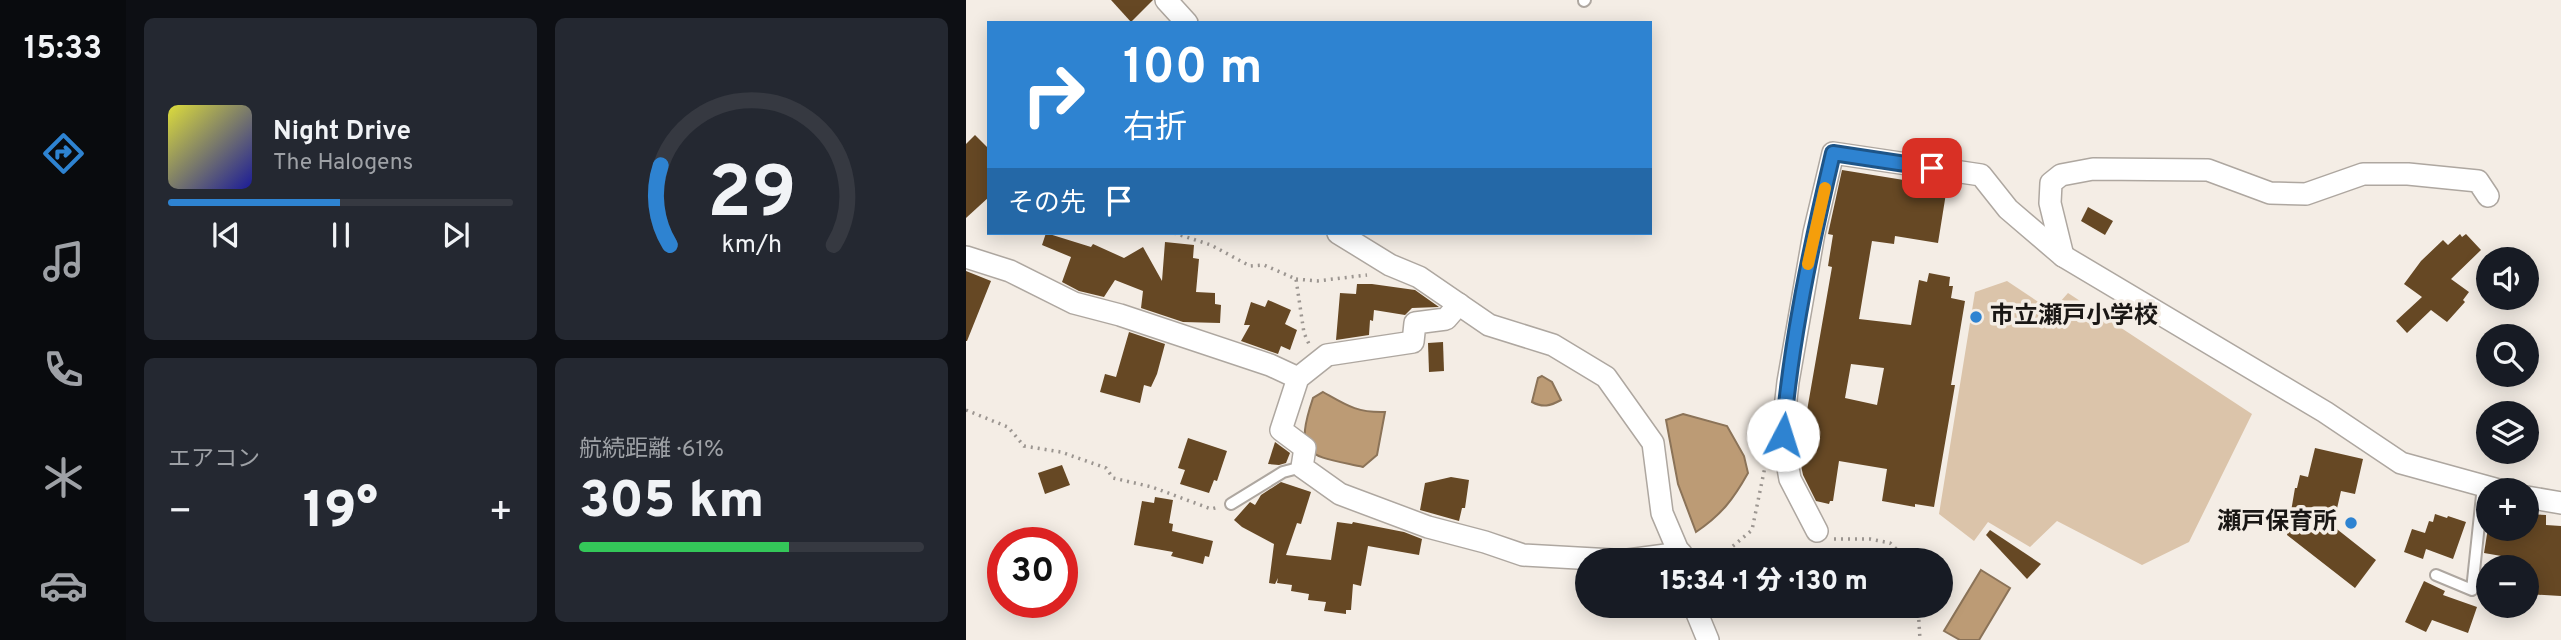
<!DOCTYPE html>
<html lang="ja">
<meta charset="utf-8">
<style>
body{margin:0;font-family:Overpass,"Noto Sans JP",sans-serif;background:#242831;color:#f1f3f6;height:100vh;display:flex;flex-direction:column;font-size:26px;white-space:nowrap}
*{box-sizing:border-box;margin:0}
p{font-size:23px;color:#9ea1a6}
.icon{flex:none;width:38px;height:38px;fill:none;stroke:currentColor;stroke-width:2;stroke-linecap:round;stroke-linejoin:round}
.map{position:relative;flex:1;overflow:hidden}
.side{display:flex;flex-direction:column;gap:18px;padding:18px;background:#0d0f14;width:840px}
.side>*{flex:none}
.guide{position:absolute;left:21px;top:21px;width:665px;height:214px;border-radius:0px;box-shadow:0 4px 18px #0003;background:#2e83d1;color:#fff;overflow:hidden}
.tools{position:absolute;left:1510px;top:247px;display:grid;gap:14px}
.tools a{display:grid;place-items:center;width:63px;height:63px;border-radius:50%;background:#171b24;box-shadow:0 4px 18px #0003;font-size:35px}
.speed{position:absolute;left:21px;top:527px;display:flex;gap:14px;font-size:35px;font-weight:700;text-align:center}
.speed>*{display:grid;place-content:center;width:91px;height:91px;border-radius:50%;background:#171b24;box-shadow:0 4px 18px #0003;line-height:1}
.speed .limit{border:10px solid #d22;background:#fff;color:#111}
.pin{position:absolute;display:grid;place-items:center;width:60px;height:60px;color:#fff;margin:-30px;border-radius:14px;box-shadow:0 4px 10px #0006}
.me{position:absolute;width:77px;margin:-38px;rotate:5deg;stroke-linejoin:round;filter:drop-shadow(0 0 5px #0008)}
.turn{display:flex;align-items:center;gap:24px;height:147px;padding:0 21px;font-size:32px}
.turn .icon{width:91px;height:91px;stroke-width:2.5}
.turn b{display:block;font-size:49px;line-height:60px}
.then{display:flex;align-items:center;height:66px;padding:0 21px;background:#0003;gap:14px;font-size:26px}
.big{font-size:52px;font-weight:800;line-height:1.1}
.side .widget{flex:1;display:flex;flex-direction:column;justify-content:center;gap:10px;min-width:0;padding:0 24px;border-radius:10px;background:#242831}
.side .dial{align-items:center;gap:0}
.dial svg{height:182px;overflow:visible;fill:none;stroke:#363941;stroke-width:7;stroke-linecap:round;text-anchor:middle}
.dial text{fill:#f1f3f6;stroke:none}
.song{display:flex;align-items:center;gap:21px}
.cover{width:84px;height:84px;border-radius:10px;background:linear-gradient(135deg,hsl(60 70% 55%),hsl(240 70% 35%))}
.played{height:7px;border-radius:4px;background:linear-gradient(90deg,#2e83d1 50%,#363941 50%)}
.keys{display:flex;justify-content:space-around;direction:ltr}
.heat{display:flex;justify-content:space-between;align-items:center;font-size:38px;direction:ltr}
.charge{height:10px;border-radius:5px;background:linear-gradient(90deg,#34c759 61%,#363941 0)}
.side .tiles{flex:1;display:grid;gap:18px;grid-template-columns:repeat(2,1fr)}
.trip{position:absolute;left:609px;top:548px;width:378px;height:70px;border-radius:35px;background:#171b24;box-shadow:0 4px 18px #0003;font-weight:800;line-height:70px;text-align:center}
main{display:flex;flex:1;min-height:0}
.dock{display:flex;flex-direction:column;width:126px;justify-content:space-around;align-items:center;background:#090b0e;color:#9ea1a6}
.dock .icon{width:49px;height:49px}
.dock .active{color:#2e83d1}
.dock b{font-size:32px;color:#f1f3f6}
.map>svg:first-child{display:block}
.green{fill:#dbc4aa}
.water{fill:#bc9b75;stroke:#8b7358;stroke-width:2}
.building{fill:#664824;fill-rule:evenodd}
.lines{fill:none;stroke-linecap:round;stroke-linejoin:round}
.lane-casing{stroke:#aea7a0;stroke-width:14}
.street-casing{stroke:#aea7a0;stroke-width:24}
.path{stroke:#9c9691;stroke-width:3.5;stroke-dasharray:2 5;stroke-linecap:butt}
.lane{stroke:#fff;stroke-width:10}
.street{stroke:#fff;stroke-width:21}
.route-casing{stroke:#1e5588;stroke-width:18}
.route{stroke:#2e83d1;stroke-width:12}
.slow{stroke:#f59e0b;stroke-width:12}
.poi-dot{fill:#2e83d1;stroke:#f4ede5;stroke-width:2.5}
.labels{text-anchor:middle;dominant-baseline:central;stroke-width:7;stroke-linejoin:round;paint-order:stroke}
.poi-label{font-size:24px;font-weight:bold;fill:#1a1715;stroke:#f4ede5;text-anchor:start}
</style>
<main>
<nav class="dock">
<b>15:33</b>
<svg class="icon active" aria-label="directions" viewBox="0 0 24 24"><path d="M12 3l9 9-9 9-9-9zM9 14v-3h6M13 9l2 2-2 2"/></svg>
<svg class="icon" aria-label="music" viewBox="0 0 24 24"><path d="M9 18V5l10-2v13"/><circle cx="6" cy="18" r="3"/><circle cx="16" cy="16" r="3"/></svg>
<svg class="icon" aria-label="phone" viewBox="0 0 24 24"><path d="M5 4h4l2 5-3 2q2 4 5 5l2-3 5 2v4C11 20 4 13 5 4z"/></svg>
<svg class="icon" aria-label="climate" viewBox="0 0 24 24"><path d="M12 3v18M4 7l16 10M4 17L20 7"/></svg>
<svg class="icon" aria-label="car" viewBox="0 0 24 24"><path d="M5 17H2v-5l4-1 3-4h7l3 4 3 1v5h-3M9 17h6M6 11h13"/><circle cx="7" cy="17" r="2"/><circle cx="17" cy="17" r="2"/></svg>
</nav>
<section class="side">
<div class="tiles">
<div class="widget">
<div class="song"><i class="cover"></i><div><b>Night Drive</b><p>The Halogens</p></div></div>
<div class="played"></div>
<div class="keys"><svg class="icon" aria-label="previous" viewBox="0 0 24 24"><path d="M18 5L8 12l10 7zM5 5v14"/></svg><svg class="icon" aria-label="pause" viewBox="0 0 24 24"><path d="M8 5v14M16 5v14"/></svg><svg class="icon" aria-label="next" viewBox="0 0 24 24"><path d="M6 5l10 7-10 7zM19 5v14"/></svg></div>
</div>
<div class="widget dial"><svg viewBox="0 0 100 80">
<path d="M14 69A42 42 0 1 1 86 69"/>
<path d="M14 69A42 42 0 0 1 10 34" stroke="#2e83d1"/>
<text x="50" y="56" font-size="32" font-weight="700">29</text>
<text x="50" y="72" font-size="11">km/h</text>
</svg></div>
<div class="widget"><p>エアコン</p>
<div class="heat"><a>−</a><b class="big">19°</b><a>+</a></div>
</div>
<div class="widget"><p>航続距離 · 61%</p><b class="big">305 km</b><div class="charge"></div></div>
</div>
</section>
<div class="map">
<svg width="1595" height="640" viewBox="0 0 1595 640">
<rect width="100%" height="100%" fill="#f4ede5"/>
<path class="green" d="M1041,281L1086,311L1102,293L1286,414L1223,542L1176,565L1091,521L1064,547L1022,522L1008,541L973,514L1009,292Z"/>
<g class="water">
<path d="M576,376L586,382L595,400C584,406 577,408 566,402L572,378Z"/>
<path d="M357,392C380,405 391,413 419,412L411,455L397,467C343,455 327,458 347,398Z"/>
<path d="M717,414L761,426L778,456L782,473C767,500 755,515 730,532L712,484L700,420Z"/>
<path d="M1015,570L1044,588L1013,640H994L978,631Z"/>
</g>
<g class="building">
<path d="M145,0H187L165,22Z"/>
<path d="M9,135L23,149V197L0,218V144Z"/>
<path d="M876,170L981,187L972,243L929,236L928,244L906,241L893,319L945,325L953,280L961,282L963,273L984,277L983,286H987L985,298L999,301L985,385H989L968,507L949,504V507L916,501L921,469L873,461L867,501H864L863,504L850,501L837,475L832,451H834L866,267L862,266L867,235L862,234ZM885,364L918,368L911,405L879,398Z"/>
<path d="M1122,207L1147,221L1139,235L1115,221Z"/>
<path d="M80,233L125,247L127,244L158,258L177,247L196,281L199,242L228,245L227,258L233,259L230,292L249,293V304L255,305L254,323L217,322L175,308L177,291L149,280L138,297L113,291L96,282L105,257L76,245Z"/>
<path d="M1494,234L1496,237L1500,234L1515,250L1485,279L1503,292L1497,300L1499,302L1481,322L1465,310L1441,333L1430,321L1456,297L1438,284L1455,261L1477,240L1482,245Z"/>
<path d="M0,271L25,281L1,341H0Z"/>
<path d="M391,284H406L449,290L473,307L446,308L439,315L408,310L407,321L404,320L403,335L370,340L374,293L390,294Z"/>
<path d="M302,300L325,310L319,324L331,330L324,350L315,346L312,354L275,341L284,325H278L285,302L299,307Z"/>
<path d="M163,332L199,344L191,374L185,387L178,385L174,403L134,392L139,374L150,377Z"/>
<path d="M477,342L478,371L463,372L462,343Z"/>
<path d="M222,438L261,451L251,481L248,480L243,493L214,484L219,470L212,468Z"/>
<path d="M309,442L324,453L320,463L313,465L302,464Z"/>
<path d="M1349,448L1397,459L1389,494L1375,491L1367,526L1410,560L1389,588L1321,535L1329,488H1331L1334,475L1342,477Z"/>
<path d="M96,465L104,485L79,494L72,473Z"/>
<path d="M485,477L503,480L499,508H496L493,521L454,510L459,483Z"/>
<path d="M315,482L345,492L335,524L331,523L320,555L365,560L371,522L386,524L387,522L438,532L456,539L453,555L402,546L395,586L387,584L385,610H380V614L358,611L360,602L342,600L343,594L325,591L326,585L311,583L312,578L309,584L303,583L308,544L276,527L268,520L284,502L289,505L295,495Z"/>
<path d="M189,497L207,500L203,523L207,524L206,531L247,541L243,557L239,556L237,564L205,556L207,552L168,545L176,501L188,503Z"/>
<path d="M1469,514L1481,518L1482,516L1500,522L1487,559L1460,549L1457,559L1438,552L1446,529L1459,533L1463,521L1467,522Z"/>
<path d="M1561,514L1580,515V525L1595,526V596L1561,594V567H1546L1547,558L1518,553L1522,528H1561Z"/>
<path d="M1024,530L1075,564L1061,579L1020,535Z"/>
<path d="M1458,581L1479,591L1477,595L1511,607L1502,633L1466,620L1460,632L1439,622Z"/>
</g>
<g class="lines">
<defs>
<g id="lane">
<path d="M618,1L619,0"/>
<path d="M265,504L317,472L336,467"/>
<path d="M1470,575L1506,590L1517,486"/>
</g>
<g id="street">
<path d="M200,0L221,23"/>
<path d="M372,233L424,265L453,277L523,325L587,345L640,377L687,443L696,513L716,560"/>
<path d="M1097,256L1084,203L1085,183L1095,175L1127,169L1242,170L1304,193L1340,194L1397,174H1442L1512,181L1522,196"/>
<path d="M0,257L44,271L108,303L154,315L304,365L332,378"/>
<path d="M493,304L480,319L449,323L447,342L361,355L332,378L315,430L339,448L336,467L374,494L462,527L519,542L557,555L647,560"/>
<path d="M1561,497L1595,503"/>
<path d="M851,531L824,479L816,435L822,382L848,233L867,153L1015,175L1042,209L1097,256L1359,412L1435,463L1533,490"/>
<path d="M662,560L715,553"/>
<path d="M728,606L742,640"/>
</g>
</defs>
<use href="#lane" class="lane-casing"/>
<use href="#street" class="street-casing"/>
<g class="path">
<path d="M208,233L245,245L284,266L298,265L330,279L338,333L343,344"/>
<path d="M330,279L351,281L401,275"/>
<path d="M0,410L42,427L58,446L95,452L140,468L147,478L186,487L245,509L253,507"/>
<path d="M868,539H904L924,543L942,560"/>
<path d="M734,552H760L786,530L800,462"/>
<path d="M952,606L954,640"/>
</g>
<use href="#lane" class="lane"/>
<use href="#street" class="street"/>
</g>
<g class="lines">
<defs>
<path id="route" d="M817,435C825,340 845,246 867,153L966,168"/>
</defs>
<use href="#route" class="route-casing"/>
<use href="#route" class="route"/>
<path class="slow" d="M842,264L859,188"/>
</g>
<g class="poi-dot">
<circle cx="1010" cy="317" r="7"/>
<circle cx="1385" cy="523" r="7"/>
</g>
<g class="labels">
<g class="poi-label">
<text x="1024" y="317">市立瀬戸小学校</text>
<text x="1371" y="523" text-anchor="end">瀬戸保育所</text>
</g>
</g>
</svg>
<div class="tools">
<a><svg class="icon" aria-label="sound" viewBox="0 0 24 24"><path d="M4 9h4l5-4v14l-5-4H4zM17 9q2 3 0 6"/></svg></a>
<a><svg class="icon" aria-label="search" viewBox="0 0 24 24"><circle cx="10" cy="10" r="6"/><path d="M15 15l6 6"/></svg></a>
<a><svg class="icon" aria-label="layers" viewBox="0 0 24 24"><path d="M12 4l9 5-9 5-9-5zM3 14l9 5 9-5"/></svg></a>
<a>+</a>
<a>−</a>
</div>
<div class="speed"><div class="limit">30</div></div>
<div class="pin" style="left:966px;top:168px;background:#d93025"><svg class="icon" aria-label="arrive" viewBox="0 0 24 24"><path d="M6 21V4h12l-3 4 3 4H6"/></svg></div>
<svg class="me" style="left:817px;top:435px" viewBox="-20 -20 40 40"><circle r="19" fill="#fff"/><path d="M0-13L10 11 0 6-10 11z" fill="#2e83d1"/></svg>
<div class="trip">15:34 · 1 分 · 130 m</div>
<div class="guide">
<div class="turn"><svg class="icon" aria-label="right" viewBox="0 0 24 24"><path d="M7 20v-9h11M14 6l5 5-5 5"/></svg><div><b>100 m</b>右折</div></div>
<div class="then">その先<svg class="icon" aria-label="arrive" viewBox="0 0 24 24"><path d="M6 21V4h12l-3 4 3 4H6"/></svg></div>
</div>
</div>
</main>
